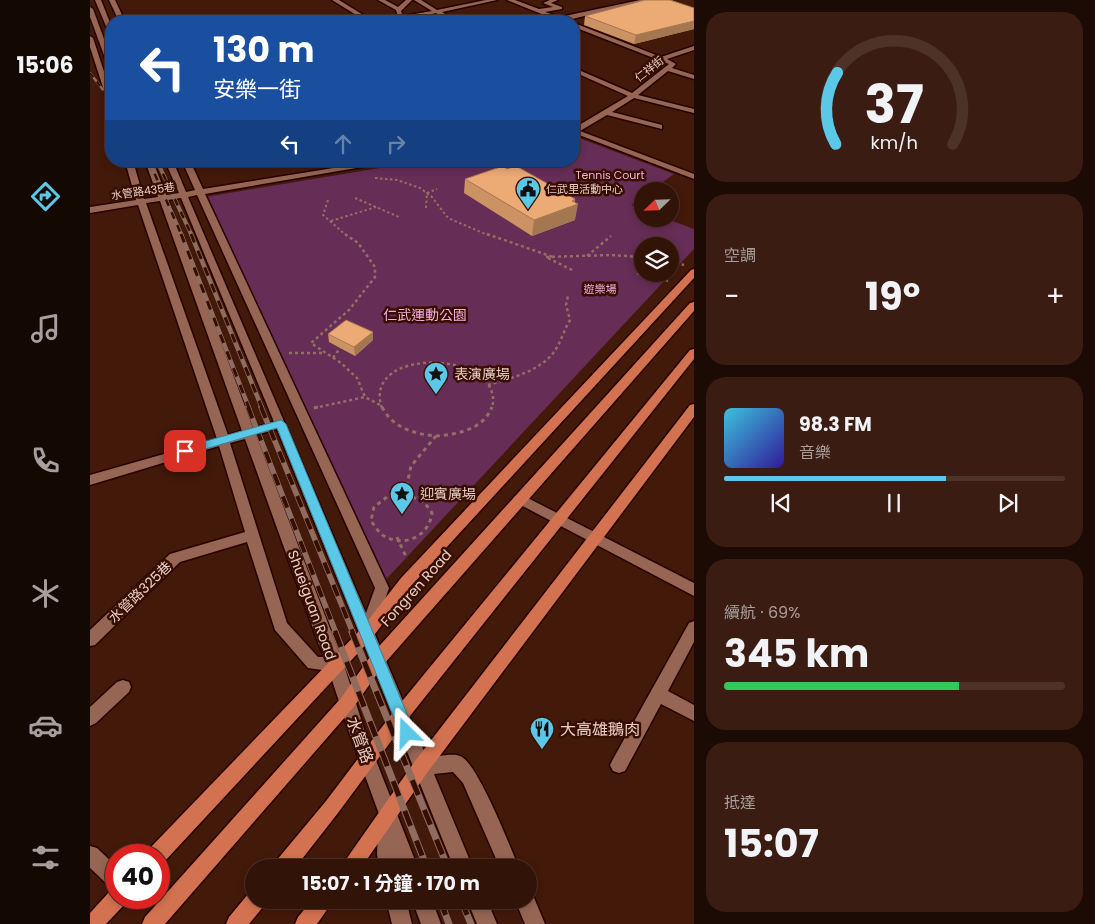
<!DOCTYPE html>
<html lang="zh-TW">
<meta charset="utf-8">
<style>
body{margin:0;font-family:Poppins,"Noto Sans TC",sans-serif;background:#3a1c12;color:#f1f3f6;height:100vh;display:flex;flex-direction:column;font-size:19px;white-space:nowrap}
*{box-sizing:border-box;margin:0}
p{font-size:16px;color:#a89e9c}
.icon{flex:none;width:28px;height:28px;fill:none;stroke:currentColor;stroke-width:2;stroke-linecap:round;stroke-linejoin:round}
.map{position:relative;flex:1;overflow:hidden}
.details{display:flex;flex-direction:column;gap:12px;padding:12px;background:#1c0a04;width:401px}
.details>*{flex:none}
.top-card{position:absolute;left:15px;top:15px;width:475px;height:152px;border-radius:20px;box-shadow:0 2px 8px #0003,0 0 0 1px #4d3229;background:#1a4fa0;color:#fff;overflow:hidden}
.needle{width:32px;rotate:247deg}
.tools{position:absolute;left:544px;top:182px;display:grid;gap:10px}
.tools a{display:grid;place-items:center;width:45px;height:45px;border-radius:50%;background:#321308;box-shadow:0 2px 8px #0003,0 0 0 1px #4d3229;font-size:25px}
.speed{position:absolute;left:15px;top:844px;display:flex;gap:10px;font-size:25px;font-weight:700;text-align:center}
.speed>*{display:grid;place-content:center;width:65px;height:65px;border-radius:50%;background:#321308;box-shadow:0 2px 8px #0003,0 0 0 1px #4d3229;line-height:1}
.speed .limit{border:8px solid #d22;background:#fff;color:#111}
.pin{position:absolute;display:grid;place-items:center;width:42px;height:42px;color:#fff;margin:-21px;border-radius:10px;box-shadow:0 2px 8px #0006}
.me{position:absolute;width:55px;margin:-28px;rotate:338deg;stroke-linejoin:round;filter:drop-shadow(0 0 4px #0008)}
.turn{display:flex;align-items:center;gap:18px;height:105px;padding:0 25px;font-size:22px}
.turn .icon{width:65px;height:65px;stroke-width:2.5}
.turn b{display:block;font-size:35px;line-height:42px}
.lanes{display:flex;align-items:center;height:48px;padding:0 25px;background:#0003;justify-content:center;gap:25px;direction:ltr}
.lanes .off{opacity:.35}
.big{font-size:38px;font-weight:700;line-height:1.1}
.details .widget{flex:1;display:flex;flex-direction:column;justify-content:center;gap:8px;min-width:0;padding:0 18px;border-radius:20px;background:#3a1c12}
.details .dial{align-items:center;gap:0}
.dial svg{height:130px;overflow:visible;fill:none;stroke:#4d3229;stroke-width:7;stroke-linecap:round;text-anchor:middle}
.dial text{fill:#f1f3f6;stroke:none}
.song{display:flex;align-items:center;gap:15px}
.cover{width:60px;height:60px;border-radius:8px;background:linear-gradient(135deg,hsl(190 70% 55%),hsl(250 70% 35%))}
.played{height:5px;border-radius:2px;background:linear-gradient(90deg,#5bc8e7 65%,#4d3229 65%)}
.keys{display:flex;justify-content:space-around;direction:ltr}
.heat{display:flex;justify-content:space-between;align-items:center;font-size:28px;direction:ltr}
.charge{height:8px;border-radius:4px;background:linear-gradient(90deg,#34c759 69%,#4d3229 0)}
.trip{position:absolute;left:155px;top:859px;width:292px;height:50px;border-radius:25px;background:#321308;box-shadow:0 2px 8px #0003,0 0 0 1px #4d3229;font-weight:700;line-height:50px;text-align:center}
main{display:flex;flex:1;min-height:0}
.tabs{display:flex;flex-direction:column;width:90px;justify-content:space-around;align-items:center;background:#140803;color:#a89e9c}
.tabs .icon{width:35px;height:35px}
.tabs .on{color:#5bc8e7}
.tabs b{font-size:22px;color:#f1f3f6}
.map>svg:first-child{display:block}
.green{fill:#662d56;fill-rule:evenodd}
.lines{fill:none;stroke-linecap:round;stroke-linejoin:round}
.minor-casing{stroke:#270200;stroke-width:3}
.major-casing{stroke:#270200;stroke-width:3}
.path-far2{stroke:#936f63;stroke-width:2;stroke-dasharray:2.5 2.5;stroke-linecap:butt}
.path-far1{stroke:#936f63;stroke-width:2.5;stroke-dasharray:3 3;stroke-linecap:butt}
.path{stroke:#936f63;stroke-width:3;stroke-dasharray:4 4;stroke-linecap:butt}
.minor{fill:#966554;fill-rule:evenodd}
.major{fill:#d37250;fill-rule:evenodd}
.rail-far4-casing{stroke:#906c5f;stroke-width:2.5}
.rail-far3-casing{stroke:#906c5f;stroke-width:4}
.rail-far2-casing{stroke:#906c5f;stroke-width:4.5}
.rail-far1-casing{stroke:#906c5f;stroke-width:5.5}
.rail-casing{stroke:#906c5f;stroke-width:7}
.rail-far4{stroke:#370f02;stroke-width:2;stroke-dasharray:5.5;stroke-linecap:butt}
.rail-far3{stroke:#370f02;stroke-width:2.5;stroke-dasharray:7;stroke-linecap:butt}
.rail-far2{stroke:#370f02;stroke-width:3;stroke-dasharray:9;stroke-linecap:butt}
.rail-far1{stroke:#370f02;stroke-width:4;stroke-dasharray:12;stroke-linecap:butt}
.rail{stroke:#370f02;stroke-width:5;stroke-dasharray:16;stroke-linecap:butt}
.wall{fill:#cb9264}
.shaded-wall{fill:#a57751}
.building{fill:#ecaa74;stroke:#a57751}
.route{fill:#5bc8e7;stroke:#3b8296}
.labels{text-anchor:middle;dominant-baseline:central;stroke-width:5;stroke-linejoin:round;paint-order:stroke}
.far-street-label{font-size:11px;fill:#eacdc4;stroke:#370f02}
.far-park-label{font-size:11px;fill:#f6abdd;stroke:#370f02}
.far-poi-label{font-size:11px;fill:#eacdc4;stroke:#370f02;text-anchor:start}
.park-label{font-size:14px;fill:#f6abdd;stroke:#370f02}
.poi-label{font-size:14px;fill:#eacdc4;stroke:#370f02;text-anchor:start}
.street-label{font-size:14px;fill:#eacdc4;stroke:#370f02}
.near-poi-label{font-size:16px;fill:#eacdc4;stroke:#370f02;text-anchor:start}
.near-street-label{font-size:16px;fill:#eacdc4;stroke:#370f02}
</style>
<main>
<nav class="tabs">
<b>15:06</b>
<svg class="icon on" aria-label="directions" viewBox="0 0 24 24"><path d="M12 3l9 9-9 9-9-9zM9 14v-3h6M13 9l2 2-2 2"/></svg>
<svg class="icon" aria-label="music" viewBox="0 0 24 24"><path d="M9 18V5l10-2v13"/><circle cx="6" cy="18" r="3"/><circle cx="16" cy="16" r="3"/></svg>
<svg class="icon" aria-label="phone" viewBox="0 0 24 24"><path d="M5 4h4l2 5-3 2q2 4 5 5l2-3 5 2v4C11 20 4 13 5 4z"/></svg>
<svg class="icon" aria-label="climate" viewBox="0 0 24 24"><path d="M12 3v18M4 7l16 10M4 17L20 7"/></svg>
<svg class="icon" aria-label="car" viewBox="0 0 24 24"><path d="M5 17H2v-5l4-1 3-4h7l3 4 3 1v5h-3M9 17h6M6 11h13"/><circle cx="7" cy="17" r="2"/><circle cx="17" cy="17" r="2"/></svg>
<svg class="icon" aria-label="filters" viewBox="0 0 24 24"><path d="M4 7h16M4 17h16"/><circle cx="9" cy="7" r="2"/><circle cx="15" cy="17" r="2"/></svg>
</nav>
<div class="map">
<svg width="604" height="924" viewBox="0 0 604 924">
<rect width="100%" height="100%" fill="#43190a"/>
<path class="green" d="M484,136L584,174L560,191H552V196L541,205L552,209V219H577L604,229V249L289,587L115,197L332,161H484ZM552,246H580V274H552Z"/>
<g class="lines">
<defs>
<g id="minor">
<path d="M5,0H11L21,25V33L18,31Z"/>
<path d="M19,0H25L35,21H29Z"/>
<path d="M242,0H249L283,21H276Z"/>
<path d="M288,0H295L308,7L316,0H322L311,11L313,16L342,11L324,0H331L347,10L396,0H407L352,12L366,21H359L346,13L312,21H296L308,17L306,10Z"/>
<path d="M417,0H425L449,9L463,7L453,3L460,0H468L461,3L472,7V9L455,12L470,17L550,0H560L474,21H458L464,19Z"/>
<path d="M0,7L3,9L21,58V68L18,66L0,17Z"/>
<path d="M484,23L571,57L604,46V50L577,59L586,64L582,68L604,75V79L578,71L548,95L604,109V113L544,98L522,112L572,125V129L517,115L490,131L604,174V179L484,133V128L538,96L484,72V68L542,93L579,64L484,27Z"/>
<path d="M0,36L3,38L21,93V105L18,103L0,47Z"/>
<path d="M35,161H43L54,199L68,197L55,161H63L76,195L89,193L75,161H83L96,192L105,190L92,161H100L113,189L287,161H307L115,194L299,588L284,632L337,758C347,757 364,752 372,757C389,767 420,846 429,868H410L373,783L363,772L344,774L383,868H364L187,429L166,435L254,665L275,732L328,868H309L306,858L307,868H289L287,854L289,814L259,732L239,671L218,668L185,630L157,542L90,562L5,645L0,646V630L80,554L155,532L129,446L0,485V475L127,439L48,205L0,213V207L46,200ZM107,195L285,588L276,613L98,197ZM91,198L182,417L184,422L163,428L78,200ZM70,201L152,431L138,435L56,203ZM155,439L229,645L234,657H228L197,623L140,443Z"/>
<path d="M430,494L604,583V596L425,502L423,499L425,496Z"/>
<path d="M604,621V642L578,691L604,705V721L571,704L535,771L529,773L523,771L520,765L523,759L599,623Z"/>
<path d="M33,680L39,682L41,687L39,692L6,723L0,726V707L27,682Z"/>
<path d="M0,846L7,848L26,866V888L19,886L0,868Z"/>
<path d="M439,892L442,893L455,924H435L425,900H439Z"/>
<path d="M296,900H316L322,924H302Z"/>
<path d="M322,900H342L351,924H331Z"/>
<path d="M377,900H397L407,924H387Z"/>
</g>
<g id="major">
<path d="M604,269V278L321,586L282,638L74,862L69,864V855H58L60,848L272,628L311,578L601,270Z"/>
<path d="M604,302V311L294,664L263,708L75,924H52L55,917L251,698L282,654L600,303Z"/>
<path d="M604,349V359L316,721L248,813L205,868H184L186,861L236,801L304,711L600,350Z"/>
<path d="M604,404V417L337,773L271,868H250L325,761L600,405Z"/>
<path d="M26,889V898H36L34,905L16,924H0V913L20,891Z"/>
<path d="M164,891V900H176L173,907L159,924H136L139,917L159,893Z"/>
<path d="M222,900H244L227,924H205L208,917Z"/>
</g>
</defs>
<use href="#minor" class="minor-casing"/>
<use href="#major" class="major-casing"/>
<g class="path-far2">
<path d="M285,178L307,180L330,188L342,197L358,218L400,236"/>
<path d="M265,198L309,217"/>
<path d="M238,200L233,215L257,236"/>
<path d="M336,208L337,193L347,189"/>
<path d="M241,221L286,207"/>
</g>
<g class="path-far1">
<path d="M255,234L268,243L285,267V277L259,310L221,343L251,363L267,378L275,397L290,405"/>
<path d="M397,234L463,257"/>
<path d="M497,256L521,236"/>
<path d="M456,257L520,255L552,257"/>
<path d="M458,258L482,270"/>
<path d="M580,262L594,265"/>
<path d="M547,273L578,281"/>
<path d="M199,353H235"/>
<path d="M243,358L250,348"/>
<path d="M398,385C420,378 449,372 464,352C471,342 474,330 480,320L476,305L478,296"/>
<path d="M224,408L275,397"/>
<path d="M292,408C270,345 417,350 402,408"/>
</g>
<g class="path">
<path d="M292,407C303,428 324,434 346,436"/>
<path d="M224,408L228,407"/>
<path d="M346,436C368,434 393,430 402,407"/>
<path d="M315,494L321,466L346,436"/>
<path d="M315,494L334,502L342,513C339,536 315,548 294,536C289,533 285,526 281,521L284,507L297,497Z"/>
<path d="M307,537L317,559"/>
</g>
<use href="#minor" class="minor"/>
<use href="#major" class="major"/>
<defs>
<path id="rail-far4" d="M0,73L21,100"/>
<g id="rail-far3">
<path d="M59,161L92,236"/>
<path d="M67,161L102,236"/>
</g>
<g id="rail-far2">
<path d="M91,234L159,408"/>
<path d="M101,234L172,408"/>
</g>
<g id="rail-far1">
<path d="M158,407L246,633"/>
<path d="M171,407L263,633"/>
</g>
<g id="rail">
<path d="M245,632L337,868"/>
<path d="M262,632L358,868"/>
<path d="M350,900L359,924"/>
<path d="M371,900L381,924"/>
</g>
</defs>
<use href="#rail-far4" class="rail-far4-casing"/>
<use href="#rail-far3" class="rail-far3-casing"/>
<use href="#rail-far2" class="rail-far2-casing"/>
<use href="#rail-far1" class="rail-far1-casing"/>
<use href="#rail" class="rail-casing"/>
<use href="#rail-far4" class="rail-far4"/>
<use href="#rail-far3" class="rail-far3"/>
<use href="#rail-far2" class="rail-far2"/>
<use href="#rail-far1" class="rail-far1"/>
<use href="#rail" class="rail"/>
</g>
<g class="wall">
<path d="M604,8V29L544,44L494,25L495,16Z"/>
<path d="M375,179L485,199V220L442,236L374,193Z"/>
<path d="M283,332V340L265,356L239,342L238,334Z"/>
</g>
<g class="shaded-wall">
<path d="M604,21V29L544,44L546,35Z"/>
<path d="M485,199L484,206L488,204L485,220L442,236L444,220L482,201Z"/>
<path d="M283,332V340L265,356L264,347Z"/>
</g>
<g class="building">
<path d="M555,0H580L604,8V21L546,35L495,16Z"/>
<path d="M413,166L417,169L426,166L485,199L482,201L488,204L444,220L375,179Z"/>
<path d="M256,320L283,332L264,347L238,334Z"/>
</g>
<path class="route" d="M191,420L196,424L325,733L323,738L317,740L312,738L310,733L187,428L95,455L89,451L91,448Z"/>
<defs>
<symbol id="civic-pin" viewBox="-11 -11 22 30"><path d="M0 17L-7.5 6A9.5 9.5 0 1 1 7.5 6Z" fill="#5bc8e7" stroke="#370f02"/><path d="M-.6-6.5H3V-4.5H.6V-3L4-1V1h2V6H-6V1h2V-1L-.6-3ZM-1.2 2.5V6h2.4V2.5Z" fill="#111"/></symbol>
<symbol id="sight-pin" viewBox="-11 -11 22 30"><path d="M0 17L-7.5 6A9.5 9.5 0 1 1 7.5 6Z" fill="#5bc8e7" stroke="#370f02"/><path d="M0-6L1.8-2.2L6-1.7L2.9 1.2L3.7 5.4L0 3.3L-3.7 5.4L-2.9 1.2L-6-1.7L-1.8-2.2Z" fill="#111"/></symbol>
<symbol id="restaurant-pin" viewBox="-11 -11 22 30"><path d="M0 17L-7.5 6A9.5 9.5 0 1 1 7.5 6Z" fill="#5bc8e7" stroke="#370f02"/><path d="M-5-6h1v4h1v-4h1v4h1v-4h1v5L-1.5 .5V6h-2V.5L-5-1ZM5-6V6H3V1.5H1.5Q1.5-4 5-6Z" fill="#111"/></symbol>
</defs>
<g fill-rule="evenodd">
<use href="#civic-pin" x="424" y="175" width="28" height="38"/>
<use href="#sight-pin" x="332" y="360" width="28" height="38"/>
<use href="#sight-pin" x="298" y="480" width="28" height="38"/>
<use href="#restaurant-pin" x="438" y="715" width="28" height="38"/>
</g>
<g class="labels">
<g class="far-street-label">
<text transform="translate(559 69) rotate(-38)">仁祥街</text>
<text transform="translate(53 191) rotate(-8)">水管路435巷</text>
</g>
<g class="far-park-label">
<text x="520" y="175">Tennis Court</text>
<text x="510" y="289">遊樂場</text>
</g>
<g class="far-poi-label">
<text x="456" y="189">仁武里活動中心</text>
</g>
<g class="park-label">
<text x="335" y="315">仁武運動公園</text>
</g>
<g class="poi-label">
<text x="364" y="374">表演廣場</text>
<text x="330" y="494">迎賓廣場</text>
</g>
<g class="street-label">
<text transform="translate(326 588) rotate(-48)">Fongren Road</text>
<text transform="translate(50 592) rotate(-44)">水管路325巷</text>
<text transform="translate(222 605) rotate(70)">Shueiguan Road</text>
</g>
<g class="near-poi-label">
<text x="470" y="729">大高雄鵝肉</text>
</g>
<g class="near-street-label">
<text transform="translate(270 740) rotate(70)">水管路</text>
</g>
</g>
</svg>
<div class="tools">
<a><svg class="needle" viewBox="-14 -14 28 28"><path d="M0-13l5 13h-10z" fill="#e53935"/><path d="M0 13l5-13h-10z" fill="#a89e9c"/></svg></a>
<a><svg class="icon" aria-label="layers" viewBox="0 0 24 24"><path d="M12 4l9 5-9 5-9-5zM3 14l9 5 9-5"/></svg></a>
</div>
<div class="speed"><div class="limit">40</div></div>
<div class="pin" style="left:95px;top:451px;background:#d93025"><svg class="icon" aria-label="arrive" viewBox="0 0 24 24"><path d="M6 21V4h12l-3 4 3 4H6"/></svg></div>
<svg class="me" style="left:317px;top:733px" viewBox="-20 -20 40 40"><path d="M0-17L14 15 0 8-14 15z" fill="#5bc8e7" stroke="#fff" stroke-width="4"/></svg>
<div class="trip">15:07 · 1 分鐘 · 170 m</div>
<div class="top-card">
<div class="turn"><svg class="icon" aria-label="left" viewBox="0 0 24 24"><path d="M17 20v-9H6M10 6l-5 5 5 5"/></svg><div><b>130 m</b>安樂一街</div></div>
<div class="lanes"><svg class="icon" aria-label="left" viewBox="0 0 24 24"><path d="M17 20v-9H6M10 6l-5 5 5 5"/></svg><svg class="icon off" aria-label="ahead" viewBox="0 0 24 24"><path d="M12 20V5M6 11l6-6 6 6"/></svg><svg class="icon off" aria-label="right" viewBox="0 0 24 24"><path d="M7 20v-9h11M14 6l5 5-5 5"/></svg></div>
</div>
</div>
<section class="details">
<div class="widget dial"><svg viewBox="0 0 100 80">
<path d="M14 69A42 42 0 1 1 86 69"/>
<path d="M14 69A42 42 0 0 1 15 25" stroke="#5bc8e7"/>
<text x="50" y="56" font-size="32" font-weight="700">37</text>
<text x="50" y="72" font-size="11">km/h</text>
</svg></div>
<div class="widget"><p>空調</p>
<div class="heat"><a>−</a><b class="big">19°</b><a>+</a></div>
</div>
<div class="widget">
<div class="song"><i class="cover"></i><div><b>98.3 FM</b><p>音樂</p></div></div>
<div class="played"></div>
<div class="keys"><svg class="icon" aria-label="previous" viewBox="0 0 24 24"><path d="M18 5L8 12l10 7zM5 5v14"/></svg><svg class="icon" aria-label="pause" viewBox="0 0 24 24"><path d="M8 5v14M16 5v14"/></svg><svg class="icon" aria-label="next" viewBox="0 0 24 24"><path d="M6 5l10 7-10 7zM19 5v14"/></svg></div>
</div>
<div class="widget"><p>續航 · 69%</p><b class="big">345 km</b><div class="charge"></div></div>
<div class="widget"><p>抵達</p><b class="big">15:07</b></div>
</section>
</main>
